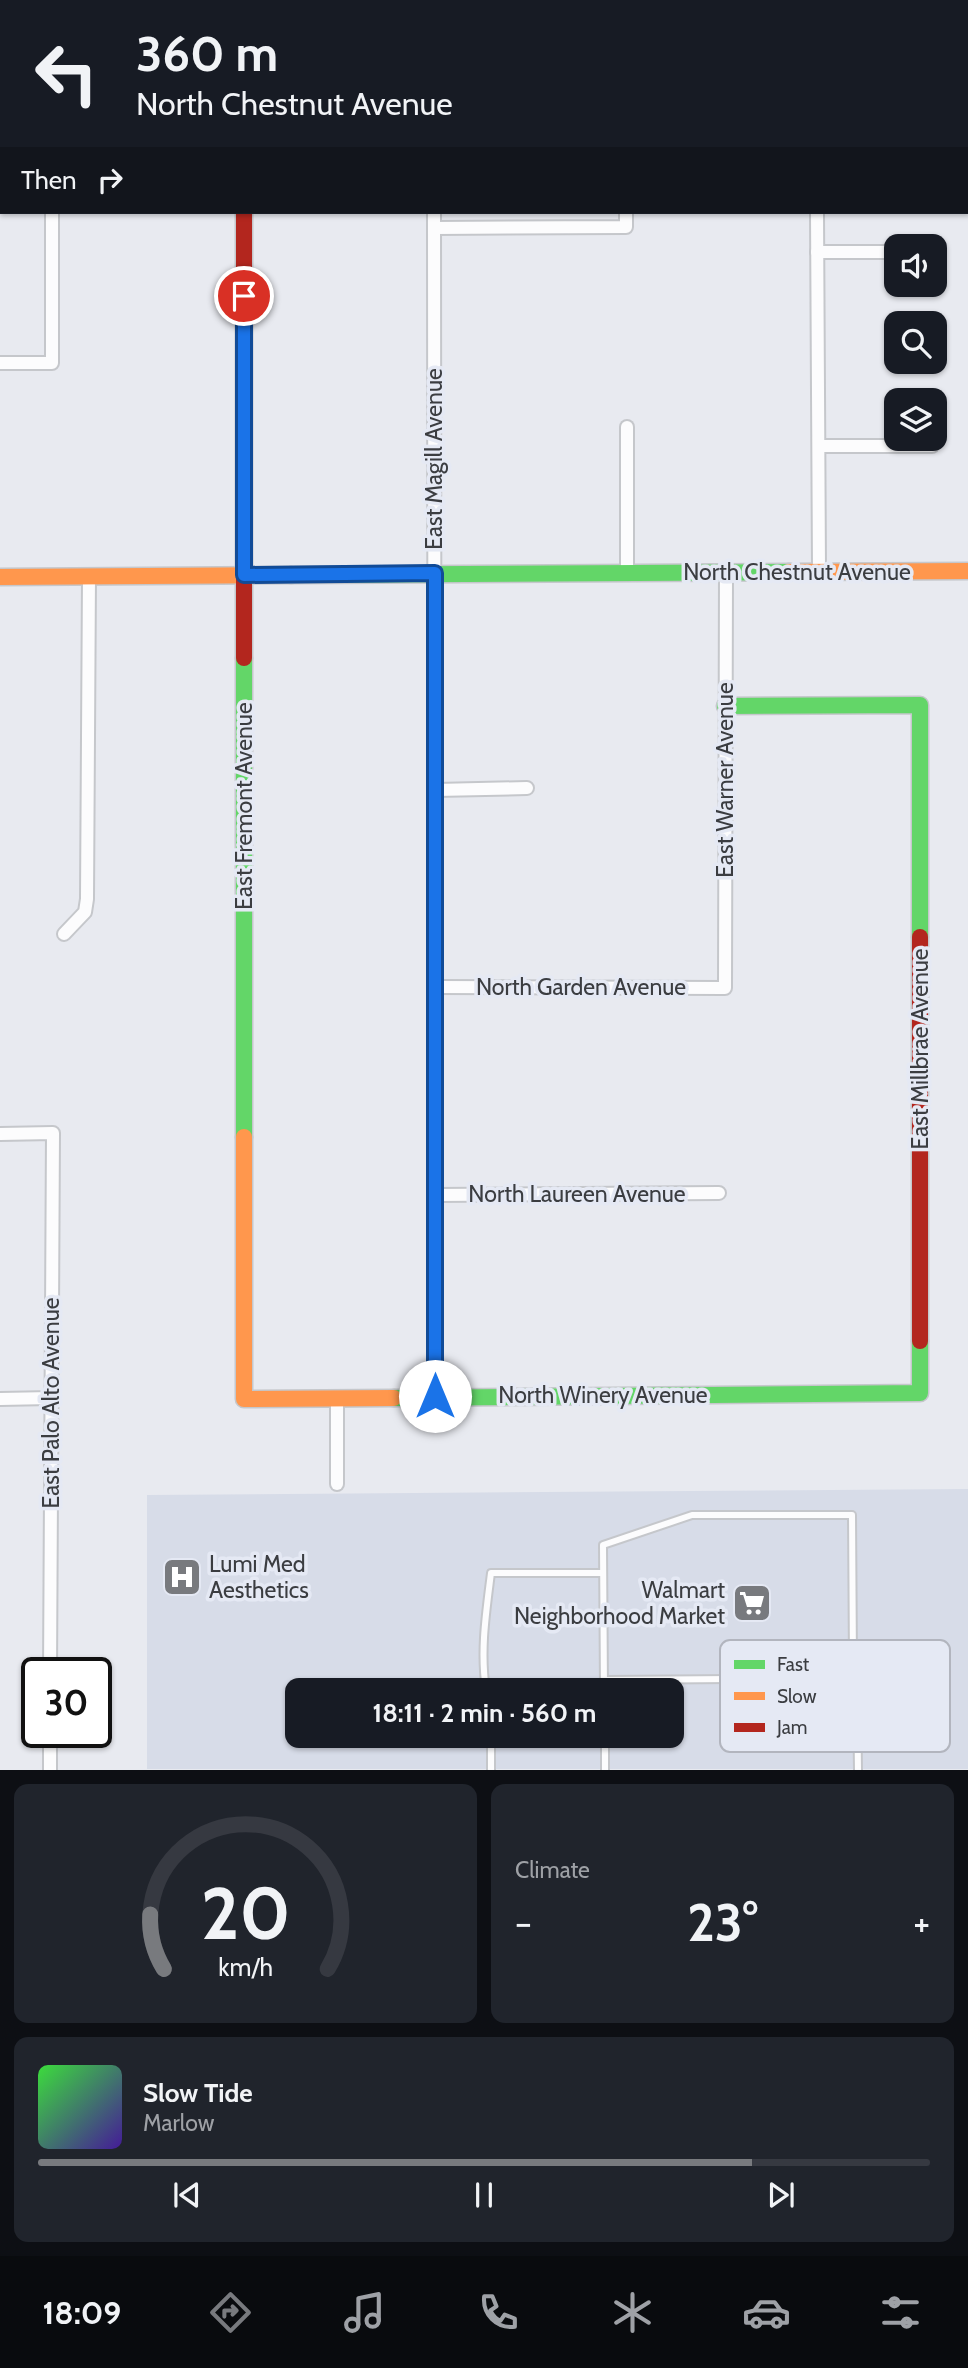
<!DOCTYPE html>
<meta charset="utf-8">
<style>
body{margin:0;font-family:Cabin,sans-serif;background:#20242c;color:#f1f3f6;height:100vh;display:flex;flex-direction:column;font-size:26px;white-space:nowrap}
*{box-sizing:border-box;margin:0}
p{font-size:23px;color:#9ea1a6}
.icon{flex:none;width:38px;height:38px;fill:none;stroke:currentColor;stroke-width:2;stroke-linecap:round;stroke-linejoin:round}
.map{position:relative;height:1770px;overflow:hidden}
.drawer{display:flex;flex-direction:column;gap:14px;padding:14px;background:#0d0f14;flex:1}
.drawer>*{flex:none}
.banner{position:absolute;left:0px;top:0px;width:970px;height:214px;box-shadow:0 2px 5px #0004;background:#171b24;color:#f1f3f6;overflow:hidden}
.buttons{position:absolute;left:884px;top:234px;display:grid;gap:14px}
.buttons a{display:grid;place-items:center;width:63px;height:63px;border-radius:14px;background:#171b24;box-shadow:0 2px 5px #0004;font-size:35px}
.speed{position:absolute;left:21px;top:1657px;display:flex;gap:14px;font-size:35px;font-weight:700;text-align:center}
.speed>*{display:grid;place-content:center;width:91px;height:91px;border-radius:50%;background:#171b24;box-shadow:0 2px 5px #0004;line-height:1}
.speed .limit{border:4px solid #111;border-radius:10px;background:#fff;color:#111}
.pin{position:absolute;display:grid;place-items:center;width:60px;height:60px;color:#fff;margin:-30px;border:4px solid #fff;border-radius:50%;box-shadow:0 2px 7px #0007}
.me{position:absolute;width:77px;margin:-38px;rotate:0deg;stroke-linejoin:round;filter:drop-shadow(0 0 5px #0008)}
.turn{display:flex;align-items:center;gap:24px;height:147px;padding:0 21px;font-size:32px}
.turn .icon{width:91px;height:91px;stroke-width:2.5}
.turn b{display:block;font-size:49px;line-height:60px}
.then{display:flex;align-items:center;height:66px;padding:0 21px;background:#0003;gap:14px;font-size:26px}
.big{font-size:52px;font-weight:700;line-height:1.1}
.drawer .widget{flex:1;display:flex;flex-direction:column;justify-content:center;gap:10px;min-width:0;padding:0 24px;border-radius:14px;background:#20242c}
.drawer .dial{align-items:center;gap:0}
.dial svg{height:182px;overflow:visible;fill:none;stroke:#363941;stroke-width:7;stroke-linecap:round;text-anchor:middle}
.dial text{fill:#f1f3f6;stroke:none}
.song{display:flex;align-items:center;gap:21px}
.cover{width:84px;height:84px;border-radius:10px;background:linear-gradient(135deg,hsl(120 70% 55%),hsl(260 70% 35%))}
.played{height:7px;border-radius:4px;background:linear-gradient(90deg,#787a7e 80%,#363941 80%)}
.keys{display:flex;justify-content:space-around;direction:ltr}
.heat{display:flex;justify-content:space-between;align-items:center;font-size:38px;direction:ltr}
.drawer .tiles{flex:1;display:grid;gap:14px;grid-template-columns:1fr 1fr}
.widget:last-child{grid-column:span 2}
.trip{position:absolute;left:285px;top:1678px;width:399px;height:70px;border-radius:14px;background:#171b24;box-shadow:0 2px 5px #0004;font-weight:700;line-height:70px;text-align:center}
.dock{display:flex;height:112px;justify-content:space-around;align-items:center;background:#090b0e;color:#9ea1a6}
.dock .icon{width:49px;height:49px}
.dock .on{color:#787a7e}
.dock b{font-size:32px;color:#f1f3f6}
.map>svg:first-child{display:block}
.built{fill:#d7dce8;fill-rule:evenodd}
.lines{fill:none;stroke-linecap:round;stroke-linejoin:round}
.lane-casing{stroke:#c5c7cb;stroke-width:10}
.street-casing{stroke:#c5c7cb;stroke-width:16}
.fast-casing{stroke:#c5c7cb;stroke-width:19}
.slow-casing{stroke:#c5c7cb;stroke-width:19}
.jam-casing{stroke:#c5c7cb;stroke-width:19}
.lane{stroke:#fcfcfd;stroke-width:6}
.street{stroke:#fcfcfd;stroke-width:12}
.fast{stroke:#63d668;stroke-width:16}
.slow{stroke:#ff974d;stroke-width:16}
.jam{stroke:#b3261e;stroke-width:16}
.route-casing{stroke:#114b97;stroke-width:18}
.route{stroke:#1a73e8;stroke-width:12}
.labels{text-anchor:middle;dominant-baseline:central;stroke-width:7;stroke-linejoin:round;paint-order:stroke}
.street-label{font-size:23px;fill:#3b3d41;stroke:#e5e9f4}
.poi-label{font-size:23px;fill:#3b3d41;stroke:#e5e9f4;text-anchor:start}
.key{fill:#e5e9f4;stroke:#b2b5be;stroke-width:2}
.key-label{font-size:19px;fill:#3b3d41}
</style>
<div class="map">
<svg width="968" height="1770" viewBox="0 0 968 1770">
<rect width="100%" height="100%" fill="#e8eaf0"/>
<path class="built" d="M968,1489V1769H147V1495ZM298,1690H672V1736H298Z"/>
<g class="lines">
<defs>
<g id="lane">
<path d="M604,1680L855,1678"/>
<path d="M486,1690C480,1651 486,1613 491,1573H603"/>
<path d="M604,1690L603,1545L692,1515H852L853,1662L857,1691L858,1770"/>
<path d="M491,1736V1770"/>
<path d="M605,1736V1770"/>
</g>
<g id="street">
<path d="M52,0V2"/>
<path d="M244,0V2"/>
<path d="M434,2V0"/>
<path d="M627,2V0"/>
<path d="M817,2V0"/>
<path d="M434,212L435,1397"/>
<path d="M817,212L819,570"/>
<path d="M434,228L626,227V212"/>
<path d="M817,252H896"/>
<path d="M0,363H52V212"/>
<path d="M819,446H932"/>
<path d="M627,572V427"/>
<path d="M436,790L527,788"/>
<path d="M64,934L85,912L87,899L89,577"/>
<path d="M436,987L725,988L726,571"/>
<path d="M0,1134L53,1133L50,1673"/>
<path d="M436,1195L719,1193"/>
<path d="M337,1398V1484"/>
<path d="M0,1399L51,1398"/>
<path d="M50,1770V1732"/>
</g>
<g id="fast">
<path d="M291,575L789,572"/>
<path d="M244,658V1137"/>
<path d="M725,706L920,705V937"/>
<path d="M394,1398L920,1393V1341"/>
</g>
<g id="slow">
<path d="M789,572L968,571"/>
<path d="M0,577L291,575"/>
<path d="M244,1137V1399L394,1398"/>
</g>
<g id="jam">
<path d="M244,212V658"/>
<path d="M920,937V1341"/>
</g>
</defs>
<use href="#lane" class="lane-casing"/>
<use href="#street" class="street-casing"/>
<use href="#fast" class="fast-casing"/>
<use href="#slow" class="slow-casing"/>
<use href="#jam" class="jam-casing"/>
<use href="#lane" class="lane"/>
<use href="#street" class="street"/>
<use href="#fast" class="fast"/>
<use href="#slow" class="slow"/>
<use href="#jam" class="jam"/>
</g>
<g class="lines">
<defs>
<path id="route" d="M244,296V575L435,573V1396"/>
</defs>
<use href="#route" class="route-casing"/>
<use href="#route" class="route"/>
</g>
<defs>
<symbol id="hospital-square" viewBox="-11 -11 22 22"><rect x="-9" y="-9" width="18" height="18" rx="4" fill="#787a7e" stroke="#e5e9f4"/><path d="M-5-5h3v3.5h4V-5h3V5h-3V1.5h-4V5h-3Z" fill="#fff"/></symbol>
<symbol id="supermarket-square" viewBox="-11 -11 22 22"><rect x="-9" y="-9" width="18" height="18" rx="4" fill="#787a7e" stroke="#e5e9f4"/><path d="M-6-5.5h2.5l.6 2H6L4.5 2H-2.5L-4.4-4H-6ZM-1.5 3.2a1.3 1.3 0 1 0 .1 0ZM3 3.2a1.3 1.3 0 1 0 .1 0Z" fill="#fff"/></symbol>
</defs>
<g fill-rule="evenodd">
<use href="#hospital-square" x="160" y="1555" width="44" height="44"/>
<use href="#supermarket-square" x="730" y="1581" width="44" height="44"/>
</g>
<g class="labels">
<g class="street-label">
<text transform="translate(434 459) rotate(-90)">East Magill Avenue</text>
<text x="797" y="572">North Chestnut Avenue</text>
<text transform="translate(725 780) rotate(-90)">East Warner Avenue</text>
<text transform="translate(244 806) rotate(-90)">East Fremont Avenue</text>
<text x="581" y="987">North Garden Avenue</text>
<text transform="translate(920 1049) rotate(-90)">East Millbrae Avenue</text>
<text x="577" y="1194">North Laureen Avenue</text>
<text x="603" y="1395">North Winery Avenue</text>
<text transform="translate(51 1403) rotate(-90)">East Palo Alto Avenue</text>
</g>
<g class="poi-label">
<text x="209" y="1564">Lumi Med<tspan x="209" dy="26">Aesthetics</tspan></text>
<text x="725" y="1590" text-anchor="end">Walmart<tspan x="725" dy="26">Neighborhood Market</tspan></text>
</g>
</g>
<rect x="720" y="1640" width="230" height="112" rx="10" class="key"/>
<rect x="734" y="1660" width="31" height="9" fill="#63d668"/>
<rect x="734" y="1692" width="31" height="8" fill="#ff974d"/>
<rect x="734" y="1723" width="31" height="9" fill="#b3261e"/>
<g class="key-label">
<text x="777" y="1671">Fast</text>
<text x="777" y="1703">Slow</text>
<text x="777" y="1734">Jam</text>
</g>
</svg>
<div class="buttons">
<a><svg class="icon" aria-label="sound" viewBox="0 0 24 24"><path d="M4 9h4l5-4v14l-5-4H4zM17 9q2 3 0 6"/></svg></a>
<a><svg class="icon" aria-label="search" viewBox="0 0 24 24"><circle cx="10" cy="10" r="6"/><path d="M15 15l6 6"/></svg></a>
<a><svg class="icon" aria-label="layers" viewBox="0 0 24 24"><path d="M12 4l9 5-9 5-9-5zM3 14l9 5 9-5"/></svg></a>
</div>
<div class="speed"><div class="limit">30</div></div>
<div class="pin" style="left:244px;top:296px;background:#d93025"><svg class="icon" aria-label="arrive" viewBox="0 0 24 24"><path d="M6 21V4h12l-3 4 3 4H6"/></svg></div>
<svg class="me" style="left:435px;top:1396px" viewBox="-20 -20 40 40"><circle r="19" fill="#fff"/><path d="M0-13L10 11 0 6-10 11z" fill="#1a73e8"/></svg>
<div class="trip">18:11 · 2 min · 560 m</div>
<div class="banner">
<div class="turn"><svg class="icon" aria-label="left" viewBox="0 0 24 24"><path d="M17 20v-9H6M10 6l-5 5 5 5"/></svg><div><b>360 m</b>North Chestnut Avenue</div></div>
<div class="then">Then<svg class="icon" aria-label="right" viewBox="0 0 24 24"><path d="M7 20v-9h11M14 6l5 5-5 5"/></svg></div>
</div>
</div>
<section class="drawer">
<div class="tiles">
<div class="widget dial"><svg viewBox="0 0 100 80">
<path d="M14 69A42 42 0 1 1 86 69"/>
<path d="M14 69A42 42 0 0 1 8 45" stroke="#787a7e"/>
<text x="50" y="56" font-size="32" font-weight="700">20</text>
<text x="50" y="72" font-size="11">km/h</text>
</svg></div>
<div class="widget"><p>Climate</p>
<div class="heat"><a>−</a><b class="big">23°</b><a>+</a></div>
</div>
<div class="widget">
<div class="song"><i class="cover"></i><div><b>Slow Tide</b><p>Marlow</p></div></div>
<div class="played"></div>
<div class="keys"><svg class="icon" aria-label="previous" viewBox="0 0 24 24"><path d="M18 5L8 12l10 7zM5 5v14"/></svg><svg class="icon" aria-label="pause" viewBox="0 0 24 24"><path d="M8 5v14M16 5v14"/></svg><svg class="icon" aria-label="next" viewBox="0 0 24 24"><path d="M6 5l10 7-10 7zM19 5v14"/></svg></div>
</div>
</div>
</section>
<nav class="dock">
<b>18:09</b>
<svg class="icon on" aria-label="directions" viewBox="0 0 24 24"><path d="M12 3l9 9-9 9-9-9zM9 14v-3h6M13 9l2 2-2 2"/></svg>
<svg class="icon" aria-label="music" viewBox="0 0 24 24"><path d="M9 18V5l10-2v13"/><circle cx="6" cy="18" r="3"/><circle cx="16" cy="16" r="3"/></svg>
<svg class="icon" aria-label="phone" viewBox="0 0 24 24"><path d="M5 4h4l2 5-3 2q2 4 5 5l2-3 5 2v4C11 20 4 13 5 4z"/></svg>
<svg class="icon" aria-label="climate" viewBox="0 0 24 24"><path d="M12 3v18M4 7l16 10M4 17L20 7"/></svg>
<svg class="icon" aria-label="car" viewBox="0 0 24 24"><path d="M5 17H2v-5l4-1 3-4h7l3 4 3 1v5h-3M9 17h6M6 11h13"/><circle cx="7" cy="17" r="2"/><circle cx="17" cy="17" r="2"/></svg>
<svg class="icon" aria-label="filters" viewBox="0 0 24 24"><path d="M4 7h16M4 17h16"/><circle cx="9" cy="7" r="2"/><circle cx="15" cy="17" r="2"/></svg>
</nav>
